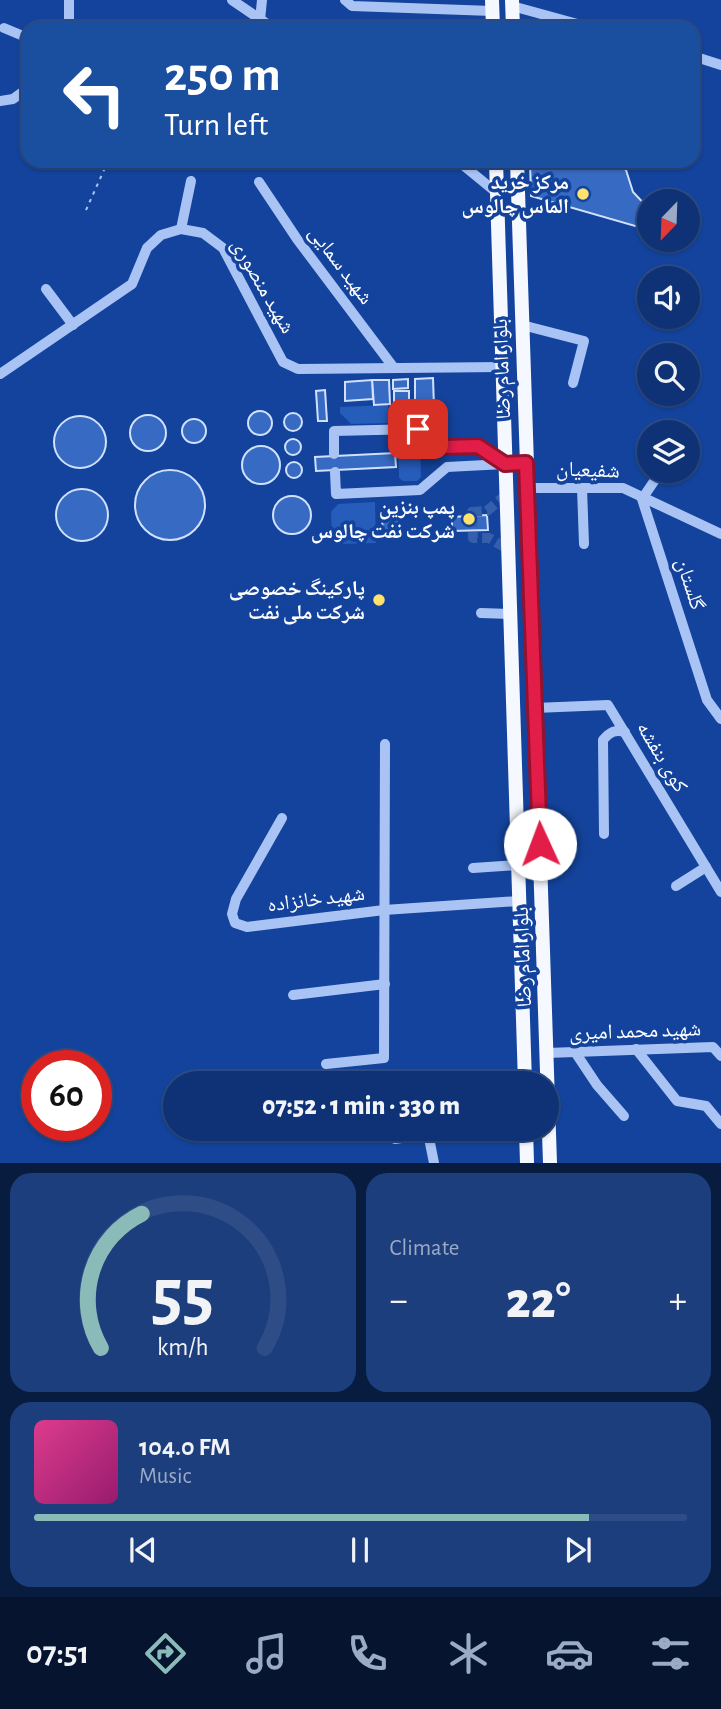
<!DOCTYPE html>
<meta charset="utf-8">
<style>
body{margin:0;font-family:"Alegreya Sans","Noto Naskh Arabic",sans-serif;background:#1c3e7d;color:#f1f3f6;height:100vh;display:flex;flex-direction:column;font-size:26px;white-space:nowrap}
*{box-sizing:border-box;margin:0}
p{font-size:23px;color:#9baac5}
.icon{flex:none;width:38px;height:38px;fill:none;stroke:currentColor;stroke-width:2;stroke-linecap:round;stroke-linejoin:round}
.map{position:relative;height:1163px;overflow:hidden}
.side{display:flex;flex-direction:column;gap:10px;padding:10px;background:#081c40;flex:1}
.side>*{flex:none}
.hud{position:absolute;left:21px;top:21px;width:679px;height:147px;border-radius:21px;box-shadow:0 2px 5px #0004,0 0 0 2px #2e4d87;background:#1a4fa0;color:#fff;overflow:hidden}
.needle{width:46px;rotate:203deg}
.fabs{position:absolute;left:637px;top:189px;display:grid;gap:14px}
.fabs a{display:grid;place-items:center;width:63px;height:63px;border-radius:50%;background:#0e3275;box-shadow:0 2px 5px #0004,0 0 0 2px #2e4d87;font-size:35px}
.speed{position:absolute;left:21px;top:1050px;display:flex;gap:14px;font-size:35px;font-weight:700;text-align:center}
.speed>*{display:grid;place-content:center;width:91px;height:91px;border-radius:50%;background:#0e3275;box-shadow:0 2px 5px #0004,0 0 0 2px #2e4d87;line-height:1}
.speed .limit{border:10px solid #d22;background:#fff;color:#111}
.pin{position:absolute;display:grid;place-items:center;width:60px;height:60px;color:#fff;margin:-30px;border-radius:14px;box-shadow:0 4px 10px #0006}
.me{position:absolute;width:77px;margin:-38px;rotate:358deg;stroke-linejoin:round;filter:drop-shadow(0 0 5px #0008)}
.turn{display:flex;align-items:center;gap:24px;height:147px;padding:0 28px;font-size:32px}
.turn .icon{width:91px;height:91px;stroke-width:2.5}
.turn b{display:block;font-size:49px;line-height:60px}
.big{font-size:52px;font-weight:800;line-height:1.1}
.side .tile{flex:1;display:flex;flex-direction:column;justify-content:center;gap:10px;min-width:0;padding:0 24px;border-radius:21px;background:#1c3e7d}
.side .dial{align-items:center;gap:0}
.dial svg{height:182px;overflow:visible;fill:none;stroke:#2e4d87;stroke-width:7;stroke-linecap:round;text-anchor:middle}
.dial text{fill:#f1f3f6;stroke:none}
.song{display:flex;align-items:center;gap:21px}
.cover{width:84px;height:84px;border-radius:10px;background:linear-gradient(135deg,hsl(330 70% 55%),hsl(320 70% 35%))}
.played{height:7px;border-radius:4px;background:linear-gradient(90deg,#8bbbb9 85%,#2e4d87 85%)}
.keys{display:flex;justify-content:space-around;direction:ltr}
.heat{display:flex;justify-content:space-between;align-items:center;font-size:38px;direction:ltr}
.side .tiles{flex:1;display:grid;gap:10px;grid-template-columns:1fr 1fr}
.tile:last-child{grid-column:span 2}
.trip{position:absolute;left:163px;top:1071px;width:396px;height:70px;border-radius:35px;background:#0e3275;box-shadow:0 2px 5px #0004,0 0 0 2px #2e4d87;font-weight:800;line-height:70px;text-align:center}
.dock{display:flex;height:112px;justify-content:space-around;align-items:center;background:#06142f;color:#9baac5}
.dock .icon{width:49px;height:49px}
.dock .active{color:#8bbbb9}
.dock b{font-size:32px;color:#f1f3f6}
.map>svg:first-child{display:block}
.green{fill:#265cba}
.building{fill:#376ac2;stroke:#d1e1fd;stroke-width:2}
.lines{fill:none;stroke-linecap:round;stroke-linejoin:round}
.minor-tunnel{stroke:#365fab;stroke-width:10;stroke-dasharray:10 5;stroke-linecap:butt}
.path{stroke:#a9c4f4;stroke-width:2;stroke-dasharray:3.5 5;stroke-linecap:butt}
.minor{stroke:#a9c4f4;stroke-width:10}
.major{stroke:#f5f8ff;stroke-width:14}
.route-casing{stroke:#92132f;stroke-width:18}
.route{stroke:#e11d48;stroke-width:12}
.poi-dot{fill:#ffe16b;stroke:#13439c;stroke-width:2.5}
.labels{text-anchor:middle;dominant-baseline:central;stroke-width:7;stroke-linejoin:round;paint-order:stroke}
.poi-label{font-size:21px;font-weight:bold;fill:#fff;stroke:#13439c;text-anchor:end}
.street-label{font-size:21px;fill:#fff;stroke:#13439c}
</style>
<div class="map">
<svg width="721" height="1163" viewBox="0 0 721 1163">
<rect width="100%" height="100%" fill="#13439c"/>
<g class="green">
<path d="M388,405L389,423L351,424L340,413V407Z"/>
<path d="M401,437L415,436L420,440L421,477L417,481H403L399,478L398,440Z"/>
<path d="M375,502L376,543L338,544L332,538L331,512L338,504Z"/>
</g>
<g class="building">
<path d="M530,161H616L626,170L633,192L649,209V230L531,196Z"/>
<path d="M433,378L434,407H415V379Z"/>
<path d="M408,379V388L393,389V380Z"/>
<path d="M372,380H389L390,404L374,405Z"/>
<path d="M372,380L373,399L345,401V382Z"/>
<path d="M325,390L327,421H318L316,391Z"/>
<rect x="394" y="391" width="15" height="13"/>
<circle cx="260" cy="423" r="12"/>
<circle cx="293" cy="422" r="9"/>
<circle cx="148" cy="433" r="18"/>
<circle cx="80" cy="442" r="26"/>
<circle cx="194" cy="431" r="12"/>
<circle cx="293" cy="447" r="8"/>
<circle cx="261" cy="465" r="19"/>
<path d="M395,453L396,467L316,471L315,457Z"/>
<circle cx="294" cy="470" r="8"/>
<circle cx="170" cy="505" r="35"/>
<circle cx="82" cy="515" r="26"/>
<circle cx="292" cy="515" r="19"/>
<path d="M487,515L488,530L452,531V517Z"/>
<path d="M398,516L399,537L383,538L382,517Z"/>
</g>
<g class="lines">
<path class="minor-tunnel" d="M506,495L487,511L472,512V515L473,538H489L508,549"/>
<path class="path" d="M86,210L108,161"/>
<g class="minor">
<path d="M232,0L273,28"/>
<path d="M345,0L352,6L492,11"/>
<path d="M512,6L592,28"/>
<path d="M260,20L262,0"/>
<path d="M4,28L28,38"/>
<path d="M69,28V0"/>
<path d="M693,56L721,65"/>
<path d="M0,101L13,99L28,88"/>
<path d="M458,161L497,193"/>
<path d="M259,182L297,239L394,368"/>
<path d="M181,229L191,181"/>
<path d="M46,289L73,325"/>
<path d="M522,325L584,341L573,383"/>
<path d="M0,374L132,284L147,248L161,235L181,229L203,233L223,248L283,362L298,369L502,367"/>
<path d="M334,454V431L418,429L447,447L478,446L505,464L447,467L420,490L336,494L335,472"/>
<path d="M661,471L642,499L707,700L721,719"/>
<path d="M527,488H623L721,534"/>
<path d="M582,488L584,544"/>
<path d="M481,613L510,614"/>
<path d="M535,708L608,705L721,892"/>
<path d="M282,818L236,899L232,914L235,923L247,927L384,910L519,901"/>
<path d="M604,834L603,740C610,732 615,729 625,732"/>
<path d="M473,868L518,865"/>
<path d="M676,886L706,867"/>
<path d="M293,995L385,984"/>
<path d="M636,1049L677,1101L706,1106L721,1124"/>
<path d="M575,1052L597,1085L624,1116"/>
<path d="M547,1053L713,1047L721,1056"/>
<path d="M326,1064L384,1058L385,744"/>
<path d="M428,1133L434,1163"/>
<path d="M395,1139L459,1129"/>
</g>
<g class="major">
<path d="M492,0L493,28"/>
<path d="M512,0L513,28"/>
<path d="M496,161L525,1083"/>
<path d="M517,161L550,1163"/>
<path d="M526,1129L527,1163"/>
</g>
</g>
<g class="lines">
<defs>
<path id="route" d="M418,429L446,447L478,446L505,464L526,463L540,844"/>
</defs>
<use href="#route" class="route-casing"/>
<use href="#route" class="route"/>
</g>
<g class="poi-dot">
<circle cx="583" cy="194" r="7"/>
<circle cx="469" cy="519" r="7"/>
<circle cx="379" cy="600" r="7"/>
</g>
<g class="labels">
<g class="poi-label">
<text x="569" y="182">مرکز خرید<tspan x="569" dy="24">الماس چالوس</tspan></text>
<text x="455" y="507">پمپ بنزین<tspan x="455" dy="24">شرکت نفت چالوس</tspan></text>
<text x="365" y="588">پارکینگ خصوصی<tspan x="365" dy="24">شرکت ملی نفت</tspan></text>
</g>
<g class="street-label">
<text transform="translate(341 265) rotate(53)">شهید سمایی</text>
<text transform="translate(263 286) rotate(60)">شهید منصوری</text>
<text transform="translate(502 369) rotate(-92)">بلوار امام رضا</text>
<text transform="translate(588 470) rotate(2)">شفیعیان</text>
<text transform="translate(690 584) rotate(72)">گلستان</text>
<text transform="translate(662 757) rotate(59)">کوی بنفشه</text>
<text transform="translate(316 899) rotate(-7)">شهید خانزاده</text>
<text transform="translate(523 957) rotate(-92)">بلوار امام رضا</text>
<text transform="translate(635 1031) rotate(-2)">شهید محمد امیری</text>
</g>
</g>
</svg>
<div class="fabs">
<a><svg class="needle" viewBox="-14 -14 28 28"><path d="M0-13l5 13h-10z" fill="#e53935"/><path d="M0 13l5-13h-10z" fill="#9baac5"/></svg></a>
<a><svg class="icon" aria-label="sound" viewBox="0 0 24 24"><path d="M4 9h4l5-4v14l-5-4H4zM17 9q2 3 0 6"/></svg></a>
<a><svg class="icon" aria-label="search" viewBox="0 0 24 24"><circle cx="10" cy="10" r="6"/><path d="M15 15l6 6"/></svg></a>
<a><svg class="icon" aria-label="layers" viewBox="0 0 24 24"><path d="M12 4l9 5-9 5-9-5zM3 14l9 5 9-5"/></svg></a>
</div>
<div class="speed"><div class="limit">60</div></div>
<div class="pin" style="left:418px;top:429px;background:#d93025"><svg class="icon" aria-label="arrive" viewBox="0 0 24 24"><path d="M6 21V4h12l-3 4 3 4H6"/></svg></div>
<svg class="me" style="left:540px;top:844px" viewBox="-20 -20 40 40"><circle r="19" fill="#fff"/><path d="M0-13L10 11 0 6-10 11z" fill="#e11d48"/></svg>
<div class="trip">07:52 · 1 min · 330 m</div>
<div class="hud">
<div class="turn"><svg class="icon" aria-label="left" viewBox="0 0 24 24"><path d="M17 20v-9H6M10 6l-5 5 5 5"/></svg><div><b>250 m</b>Turn left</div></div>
</div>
</div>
<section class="side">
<div class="tiles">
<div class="tile dial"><svg viewBox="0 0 100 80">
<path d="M14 69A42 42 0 1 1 86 69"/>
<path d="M14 69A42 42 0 0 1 32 10" stroke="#8bbbb9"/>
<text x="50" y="56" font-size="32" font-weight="700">55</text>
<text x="50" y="72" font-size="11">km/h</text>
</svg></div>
<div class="tile"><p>Climate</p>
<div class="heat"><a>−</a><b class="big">22°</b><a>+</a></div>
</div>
<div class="tile">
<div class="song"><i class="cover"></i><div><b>104.0 FM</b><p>Music</p></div></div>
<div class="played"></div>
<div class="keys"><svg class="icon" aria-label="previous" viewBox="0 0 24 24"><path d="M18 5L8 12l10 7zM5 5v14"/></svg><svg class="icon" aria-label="pause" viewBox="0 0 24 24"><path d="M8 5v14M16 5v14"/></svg><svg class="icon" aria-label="next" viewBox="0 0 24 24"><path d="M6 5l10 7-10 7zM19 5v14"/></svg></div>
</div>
</div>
</section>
<nav class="dock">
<b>07:51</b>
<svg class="icon active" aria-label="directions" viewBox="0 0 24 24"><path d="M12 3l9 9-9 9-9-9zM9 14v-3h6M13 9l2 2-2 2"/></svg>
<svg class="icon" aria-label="music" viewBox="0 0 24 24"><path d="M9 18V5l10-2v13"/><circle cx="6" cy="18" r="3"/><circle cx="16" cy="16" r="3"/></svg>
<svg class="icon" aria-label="phone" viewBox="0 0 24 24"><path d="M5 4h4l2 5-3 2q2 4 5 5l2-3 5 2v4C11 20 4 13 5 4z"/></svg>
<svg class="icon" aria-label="climate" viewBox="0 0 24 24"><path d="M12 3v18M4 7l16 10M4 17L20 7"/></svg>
<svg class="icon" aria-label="car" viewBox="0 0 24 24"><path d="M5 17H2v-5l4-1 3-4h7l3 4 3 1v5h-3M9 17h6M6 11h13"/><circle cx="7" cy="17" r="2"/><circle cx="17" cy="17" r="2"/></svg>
<svg class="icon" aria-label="filters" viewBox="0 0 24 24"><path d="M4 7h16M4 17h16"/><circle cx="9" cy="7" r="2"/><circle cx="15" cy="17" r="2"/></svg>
</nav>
